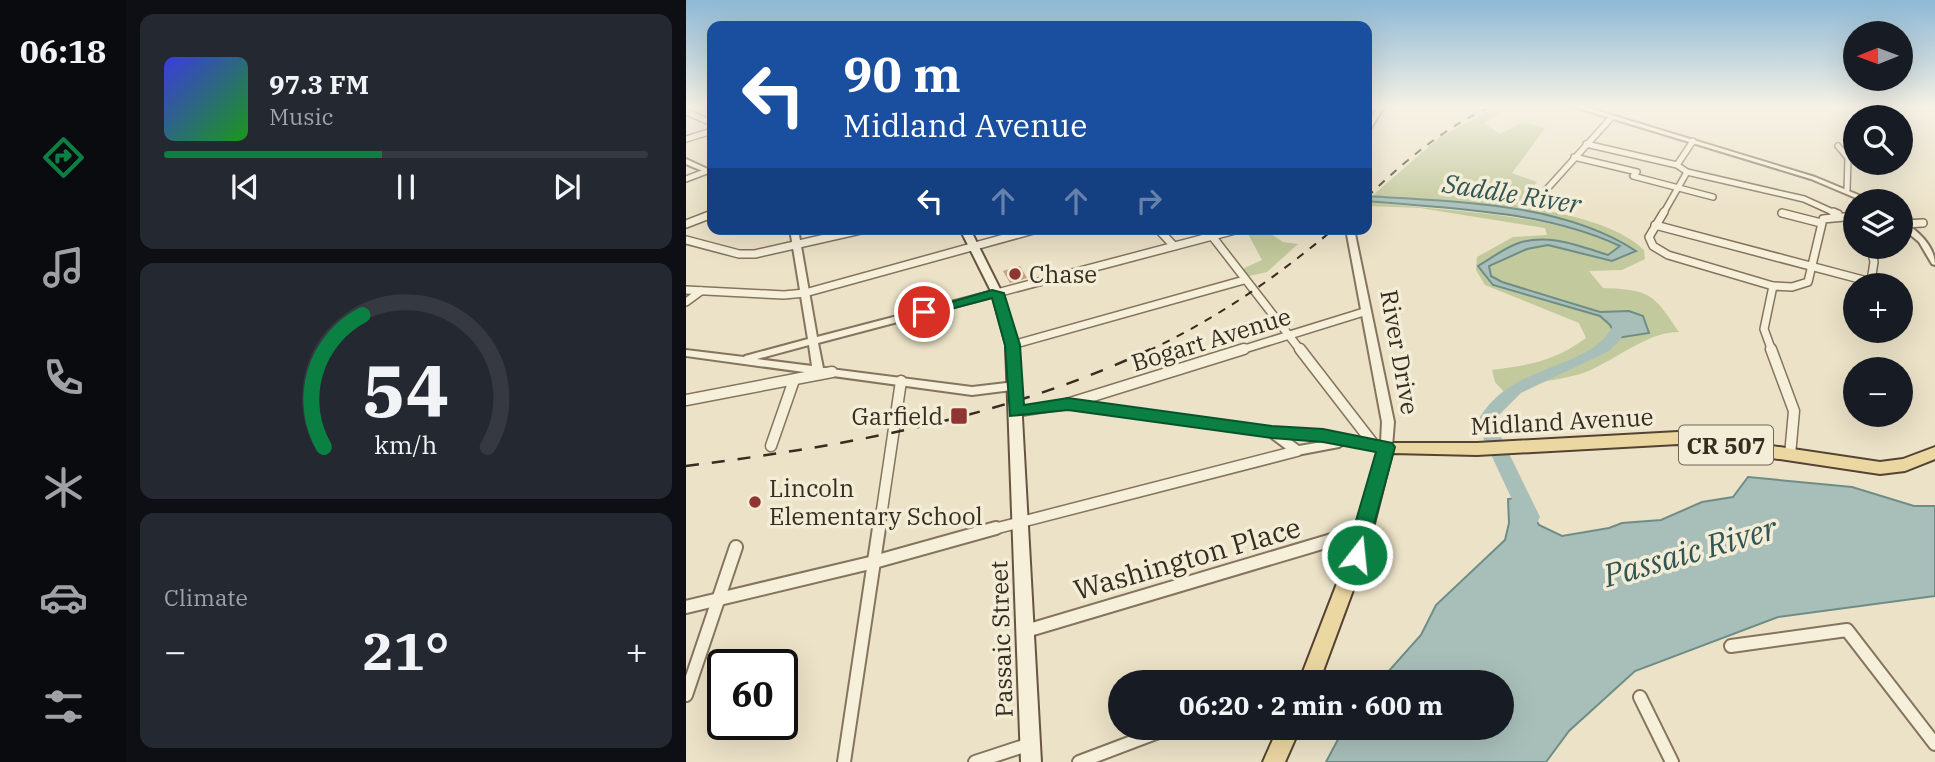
<!DOCTYPE html>
<meta charset="utf-8">
<style>
body{margin:0;font-family:"IBM Plex Serif",serif;background:#242831;color:#f1f3f6;height:100vh;display:flex;flex-direction:column;font-size:26px;white-space:nowrap}
*{box-sizing:border-box;margin:0}
p{font-size:23px;color:#9ea1a6}
.icon{flex:none;width:38px;height:38px;fill:none;stroke:currentColor;stroke-width:2;stroke-linecap:round;stroke-linejoin:round}
.map{position:relative;flex:1;overflow:hidden}
.details{display:flex;flex-direction:column;gap:14px;padding:14px;background:#0d0f14;width:560px}
.details>*{flex:none}
.guide{position:absolute;left:21px;top:21px;width:665px;height:214px;border-radius:14px;box-shadow:0 7px 28px #0002;background:#1a4fa0;color:#fff;overflow:hidden}
.needle{width:46px;rotate:269deg}
.controls{position:absolute;left:1157px;top:21px;display:grid;gap:14px}
.controls a{display:grid;place-items:center;width:70px;height:70px;border-radius:50%;background:#171b24;box-shadow:0 7px 28px #0002;font-size:35px}
.speed{position:absolute;left:21px;top:649px;display:flex;gap:14px;font-size:35px;font-weight:700;text-align:center}
.speed>*{display:grid;place-content:center;width:91px;height:91px;border-radius:50%;background:#171b24;box-shadow:0 7px 28px #0002;line-height:1}
.speed .limit{border:4px solid #111;border-radius:10px;background:#fff;color:#111}
.pin{position:absolute;display:grid;place-items:center;width:60px;height:60px;color:#fff;margin:-30px;border:4px solid #fff;border-radius:50%;box-shadow:0 2px 7px #0007}
.me{position:absolute;width:77px;margin:-38px;rotate:16deg;stroke-linejoin:round;filter:drop-shadow(0 0 5px #0008)}
.turn{display:flex;align-items:center;gap:24px;height:147px;padding:0 21px;font-size:32px}
.turn .icon{width:91px;height:91px;stroke-width:2.5}
.turn b{display:block;font-size:49px;line-height:60px}
.lanes{display:flex;align-items:center;height:66px;padding:0 21px;background:#0003;justify-content:center;gap:35px;direction:ltr}
.lanes .off{opacity:.35}
.big{font-size:52px;font-weight:700;line-height:1.1}
.details .card{flex:1;display:flex;flex-direction:column;justify-content:center;gap:10px;min-width:0;padding:0 24px;border-radius:14px;background:#242831}
.details .dial{align-items:center;gap:0}
.dial svg{height:182px;overflow:visible;fill:none;stroke:#363941;stroke-width:7;stroke-linecap:round;text-anchor:middle}
.dial text{fill:#f1f3f6;stroke:none}
.song{display:flex;align-items:center;gap:21px}
.cover{width:84px;height:84px;border-radius:10px;background:linear-gradient(135deg,hsl(240 70% 55%),hsl(120 70% 35%))}
.played{height:7px;border-radius:4px;background:linear-gradient(90deg,#0b8043 45%,#363941 45%)}
.keys{display:flex;justify-content:space-around;direction:ltr}
.heat{display:flex;justify-content:space-between;align-items:center;font-size:38px;direction:ltr}
.trip{position:absolute;left:422px;top:670px;width:406px;height:70px;border-radius:35px;background:#171b24;box-shadow:0 7px 28px #0002;font-weight:700;line-height:70px;text-align:center}
main{display:flex;flex:1;min-height:0}
.tabs{display:flex;flex-direction:column;width:126px;justify-content:space-around;align-items:center;background:#090b0e;color:#9ea1a6}
.tabs .icon{width:49px;height:49px}
.tabs .on{color:#0b8043}
.tabs b{font-size:32px;color:#f1f3f6}
.map>svg:first-child{display:block}
.green{fill:#c2c99c}
.water{fill:#a8bfb9;stroke:#6f8d87;stroke-width:2}
.lines{fill:none;stroke-linecap:round;stroke-linejoin:round}
.river{fill:#a8bfb9;fill-rule:evenodd}
.building{fill:#c6a080}
.minor-far3-casing{stroke:#85745e;stroke-width:8}
.minor-far2-casing{stroke:#85745e;stroke-width:10}
.minor-far1-casing{stroke:#85745e;stroke-width:13}
.minor-casing{stroke:#85745e;stroke-width:16}
.tertiary-casing{stroke:#85745e;stroke-width:4}
.secondary-casing{stroke:#675541;stroke-width:4}
.primary-casing{stroke:#544332;stroke-width:4}
.minor-far3{stroke:#f6efda;stroke-width:5}
.minor-far2{stroke:#f6efda;stroke-width:7}
.minor-far1{stroke:#f6efda;stroke-width:10}
.minor{stroke:#f6efda;stroke-width:12}
.tertiary{fill:#f6efda;fill-rule:evenodd}
.secondary{fill:#f6efda;fill-rule:evenodd}
.primary{fill:#ebd7a2;fill-rule:evenodd}
.rail-far1{stroke:#372c20;stroke-width:2;stroke-dasharray:8 8;stroke-linecap:butt}
.rail{stroke:#372c20;stroke-width:2.5;stroke-dasharray:13 13;stroke-linecap:butt}
.route{fill:#0b8043;stroke:#07532c;stroke-width:2}
.poi-dot{fill:#903532;stroke:#f3ecd6;stroke-width:2.5}
.labels{text-anchor:middle;dominant-baseline:central;stroke-width:7;stroke-linejoin:round;paint-order:stroke}
.shield{fill:#f3ecd6;stroke:#6f6657;stroke-width:2}
.shield-label{font-size:23px;font-weight:bold;fill:#372c20}
.poi-label{font-size:24px;fill:#372c20;stroke:#f3ecd6;text-anchor:start}
.street-label{font-size:24px;fill:#372c20;stroke:#f3ecd6}
.water-label{font-size:26px;font-style:italic;fill:#315554;stroke:#f3ecd6}
.near-street-label{font-size:28px;fill:#372c20;stroke:#f3ecd6}
.near-water-label{font-size:32px;font-style:italic;fill:#315554;stroke:#f3ecd6}
</style>
<main>
<nav class="tabs">
<b>06:18</b>
<svg class="icon on" aria-label="directions" viewBox="0 0 24 24"><path d="M12 3l9 9-9 9-9-9zM9 14v-3h6M13 9l2 2-2 2"/></svg>
<svg class="icon" aria-label="music" viewBox="0 0 24 24"><path d="M9 18V5l10-2v13"/><circle cx="6" cy="18" r="3"/><circle cx="16" cy="16" r="3"/></svg>
<svg class="icon" aria-label="phone" viewBox="0 0 24 24"><path d="M5 4h4l2 5-3 2q2 4 5 5l2-3 5 2v4C11 20 4 13 5 4z"/></svg>
<svg class="icon" aria-label="climate" viewBox="0 0 24 24"><path d="M12 3v18M4 7l16 10M4 17L20 7"/></svg>
<svg class="icon" aria-label="car" viewBox="0 0 24 24"><path d="M5 17H2v-5l4-1 3-4h7l3 4 3 1v5h-3M9 17h6M6 11h13"/><circle cx="7" cy="17" r="2"/><circle cx="17" cy="17" r="2"/></svg>
<svg class="icon" aria-label="filters" viewBox="0 0 24 24"><path d="M4 7h16M4 17h16"/><circle cx="9" cy="7" r="2"/><circle cx="15" cy="17" r="2"/></svg>
</nav>
<section class="details">
<div class="card">
<div class="song"><i class="cover"></i><div><b>97.3 FM</b><p>Music</p></div></div>
<div class="played"></div>
<div class="keys"><svg class="icon" aria-label="previous" viewBox="0 0 24 24"><path d="M18 5L8 12l10 7zM5 5v14"/></svg><svg class="icon" aria-label="pause" viewBox="0 0 24 24"><path d="M8 5v14M16 5v14"/></svg><svg class="icon" aria-label="next" viewBox="0 0 24 24"><path d="M6 5l10 7-10 7zM19 5v14"/></svg></div>
</div>
<div class="card dial"><svg viewBox="0 0 100 80">
<path d="M14 69A42 42 0 1 1 86 69"/>
<path d="M14 69A42 42 0 0 1 31 11" stroke="#0b8043"/>
<text x="50" y="56" font-size="32" font-weight="700">54</text>
<text x="50" y="72" font-size="11">km/h</text>
</svg></div>
<div class="card"><p>Climate</p>
<div class="heat"><a>−</a><b class="big">21°</b><a>+</a></div>
</div>
</section>
<div class="map">
<svg width="1249" height="762" viewBox="0 0 1249 762">
<rect width="100%" height="100%" fill="#ebe2c7"/>
<g class="green">
<path d="M811,107H829L820,109L798,123L814,134L837,122L859,128L826,173L851,182L835,200C850,212 860,210 877,214C905,221 937,230 958,250L959,259L936,270L903,271L917,288C964,290 967,293 993,332C963,330 923,365 894,374C864,383 852,377 825,400L809,382L806,370C844,365 869,361 900,338L893,323L799,285L790,270L791,257L827,237L861,235L859,228L734,208L681,206L683,201C769,214 855,210 935,247L922,255C867,239 842,231 793,267L807,285L914,316L924,325L963,332L957,316L944,311L914,312L816,282L805,276L803,266L841,249L862,245L926,261L950,252C877,202 771,203 686,196L754,137Z"/>
<path d="M577,229L597,242L612,244L581,272L563,276L556,269L576,260L561,232Z"/>
</g>
<g class="water">
<path d="M681,196C769,202 875,202 950,251L926,261L862,245L841,249L803,266L805,276L816,282L914,312L943,311L957,316L963,333L931,338L924,325L914,316L807,285L792,266C804,259 817,249 830,244C860,232 894,246 922,255L934,246C856,210 766,209 681,201Z"/>
<path d="M1062,477L1166,487L1228,506H1249V596L1092,617L949,671L883,731L860,762H640L658,728H816V682H693L735,635L750,605L819,540L823,523L822,499L837,497L853,525L876,536L923,528L936,523L975,520L1016,502L1047,497Z"/>
</g>
<g class="lines">
<path class="river" d="M930,318L942,325L934,340L923,351L835,393L810,418L813,433L854,517L851,523L844,525L837,523L795,433L794,417C828,362 903,371 927,326L923,322Z"/>
</g>
<path class="building" d="M334,266L341,278L324,283L317,271Z"/>
<g class="lines">
<defs>
<g id="minor-far3">
<path d="M0,112L26,123"/>
<path d="M0,139L26,131"/>
<path d="M1007,141L991,165L1001,172L1118,199L1151,214"/>
<path d="M900,144L991,165"/>
<path d="M1152,146L1162,158L1161,190"/>
<path d="M888,157L951,172L947,176L1027,197"/>
<path d="M0,179L21,171"/>
<path d="M851,200L925,118"/>
<path d="M977,214L1001,172"/>
</g>
<g id="minor-far2">
<path d="M978,212L963,237L967,246L982,255L1087,286"/>
<path d="M1147,212L1152,214"/>
<path d="M1096,213L1135,223"/>
<path d="M0,224L26,214"/>
<path d="M1218,224L1237,223"/>
<path d="M969,225L1181,281H1185L1188,262L1185,247"/>
<path d="M472,229L488,246"/>
<path d="M526,236L615,351"/>
<path d="M0,240L53,254H69L179,229"/>
<path d="M0,290L98,295L119,293L351,229"/>
<path d="M311,293L553,229"/>
<path d="M0,302L15,291"/>
<path d="M326,345L558,280"/>
<path d="M552,351L681,311"/>
<path d="M1086,351L1078,329L1087,286L1106,287L1122,282L1137,219L1169,216"/>
</g>
<g id="minor-far1">
<path d="M614,349L689,446"/>
<path d="M1085,349L1108,411L1104,455"/>
<path d="M0,400L146,372"/>
<path d="M381,404L558,349"/>
<path d="M85,446L108,380"/>
<path d="M193,530L215,381"/>
<path d="M304,530L611,451"/>
</g>
<g id="minor">
<path d="M0,607L188,562L310,528"/>
<path d="M340,631L656,537L676,536"/>
<path d="M1045,646L1161,630L1249,744"/>
<path d="M0,695L50,547"/>
<path d="M954,697L986,762"/>
<path d="M158,762L193,528"/>
<path d="M289,762L344,744"/>
<path d="M393,762L483,728"/>
</g>
<g id="tertiary">
<path d="M692,107H698L683,131L681,132V125Z"/>
<path d="M888,107H899L1129,177L1187,201H1177L1125,179Z"/>
<path d="M0,159L26,171V175L0,164Z"/>
<path d="M1214,220C1230,229 1249,245 1249,265L1246,264L1233,242L1214,226Z"/>
<path d="M104,229H112L131,337L311,290L316,293L314,295L132,343L137,368L286,387L329,382L333,383L334,386L333,389L286,395L0,356V350L58,357L59,356L122,339ZM123,345L126,366L71,359Z"/>
<path d="M660,229H668L708,422L706,447L704,450L700,451L658,444L653,447L611,455L607,454L583,436L381,408L330,416L324,412L330,408L381,400L586,428L637,432L695,442L696,422ZM601,437L637,440L641,441L613,446Z"/>
</g>
<path id="secondary" d="M274,229H284L316,293L332,345L355,762H335L320,345L306,293Z"/>
<g id="primary">
<path d="M992,432L1194,462L1217,459L1249,447V459L1219,471L1194,474L992,444L791,455L706,453L680,555L633,682H613L662,555L695,443H791Z"/>
<path d="M592,728H614L599,762H577Z"/>
</g>
</defs>
<use href="#minor-far3" class="minor-far3-casing"/>
<use href="#minor-far2" class="minor-far2-casing"/>
<use href="#minor-far1" class="minor-far1-casing"/>
<use href="#minor" class="minor-casing"/>
<use href="#tertiary" class="tertiary-casing"/>
<use href="#secondary" class="secondary-casing"/>
<use href="#primary" class="primary-casing"/>
<use href="#minor-far3" class="minor-far3"/>
<use href="#minor-far2" class="minor-far2"/>
<use href="#minor-far1" class="minor-far1"/>
<use href="#minor" class="minor"/>
<use href="#tertiary" class="tertiary"/>
<use href="#secondary" class="secondary"/>
<use href="#primary" class="primary"/>
<g class="rail-far1">
<path d="M681,197C719,161 756,129 804,107"/>
<path d="M462,351C535,316 586,280 648,229"/>
</g>
<path class="rail" d="M0,466C159,446 319,418 465,349"/>
</g>
<linearGradient id="sky" x2="0" y2="1"><stop stop-color="#8eb8d5"/><stop offset="0.5" stop-color="#f6f2e6"/><stop offset="1" stop-color="#f6f2e6" stop-opacity="0"/></linearGradient>
<rect width="1249" height="214" fill="url(#sky)"/>
<path class="route" d="M306,290L318,293L334,345L338,405L382,398L586,426L637,429L706,443L709,447L678,561L671,564L663,561L660,555L690,452L637,442L586,438L382,410L324,416L319,345L306,298L238,316L231,312Z"/>
<g class="poi-dot">
<circle cx="329" cy="274" r="7"/>
<rect x="264" y="407" width="18" height="18" rx="3.5"/>
<circle cx="69" cy="502" r="7"/>
</g>
<g class="labels">
<rect class="shield" x="993" y="425.5" width="94" height="39" rx="5"/>
<g class="shield-label">
<text x="1040" y="445">CR 507</text>
</g>
<g class="poi-label">
<text x="343" y="274">Chase</text>
<text x="257" y="416" text-anchor="end">Garfield</text>
<text x="83" y="488">Lincoln<tspan x="83" dy="28">Elementary School</tspan></text>
</g>
<g class="street-label">
<text transform="translate(525 339) rotate(-17)">Bogart Avenue</text>
<text transform="translate(714 352) rotate(80)">River Drive</text>
<text transform="translate(876 421) rotate(-3)">Midland Avenue</text>
<text transform="translate(315 639) rotate(-92)">Passaic Street</text>
</g>
<g class="water-label">
<text transform="translate(826 193) rotate(9)">Saddle River</text>
</g>
<g class="near-street-label">
<text transform="translate(501 558) rotate(-16)">Washington Place</text>
</g>
<g class="near-water-label">
<text transform="translate(1004 551) rotate(-16)">Passaic River</text>
</g>
</g>
</svg>
<div class="controls">
<a><svg class="needle" viewBox="-14 -14 28 28"><path d="M0-13l5 13h-10z" fill="#e53935"/><path d="M0 13l5-13h-10z" fill="#9ea1a6"/></svg></a>
<a><svg class="icon" aria-label="search" viewBox="0 0 24 24"><circle cx="10" cy="10" r="6"/><path d="M15 15l6 6"/></svg></a>
<a><svg class="icon" aria-label="layers" viewBox="0 0 24 24"><path d="M12 4l9 5-9 5-9-5zM3 14l9 5 9-5"/></svg></a>
<a>+</a>
<a>−</a>
</div>
<div class="speed"><div class="limit">60</div></div>
<div class="pin" style="left:238px;top:312px;background:#d93025"><svg class="icon" aria-label="arrive" viewBox="0 0 24 24"><path d="M6 21V4h12l-3 4 3 4H6"/></svg></div>
<svg class="me" style="left:671px;top:555px" viewBox="-20 -20 40 40"><circle r="17" fill="#0b8043" stroke="#fff" stroke-width="3"/><path d="M0-11L8 9 0 5-8 9z" fill="#fff"/></svg>
<div class="trip">06:20 · 2 min · 600 m</div>
<div class="guide">
<div class="turn"><svg class="icon" aria-label="left" viewBox="0 0 24 24"><path d="M17 20v-9H6M10 6l-5 5 5 5"/></svg><div><b>90 m</b>Midland Avenue</div></div>
<div class="lanes"><svg class="icon" aria-label="left" viewBox="0 0 24 24"><path d="M17 20v-9H6M10 6l-5 5 5 5"/></svg><svg class="icon off" aria-label="ahead" viewBox="0 0 24 24"><path d="M12 20V5M6 11l6-6 6 6"/></svg><svg class="icon off" aria-label="ahead" viewBox="0 0 24 24"><path d="M12 20V5M6 11l6-6 6 6"/></svg><svg class="icon off" aria-label="right" viewBox="0 0 24 24"><path d="M7 20v-9h11M14 6l5 5-5 5"/></svg></div>
</div>
</div>
</main>
